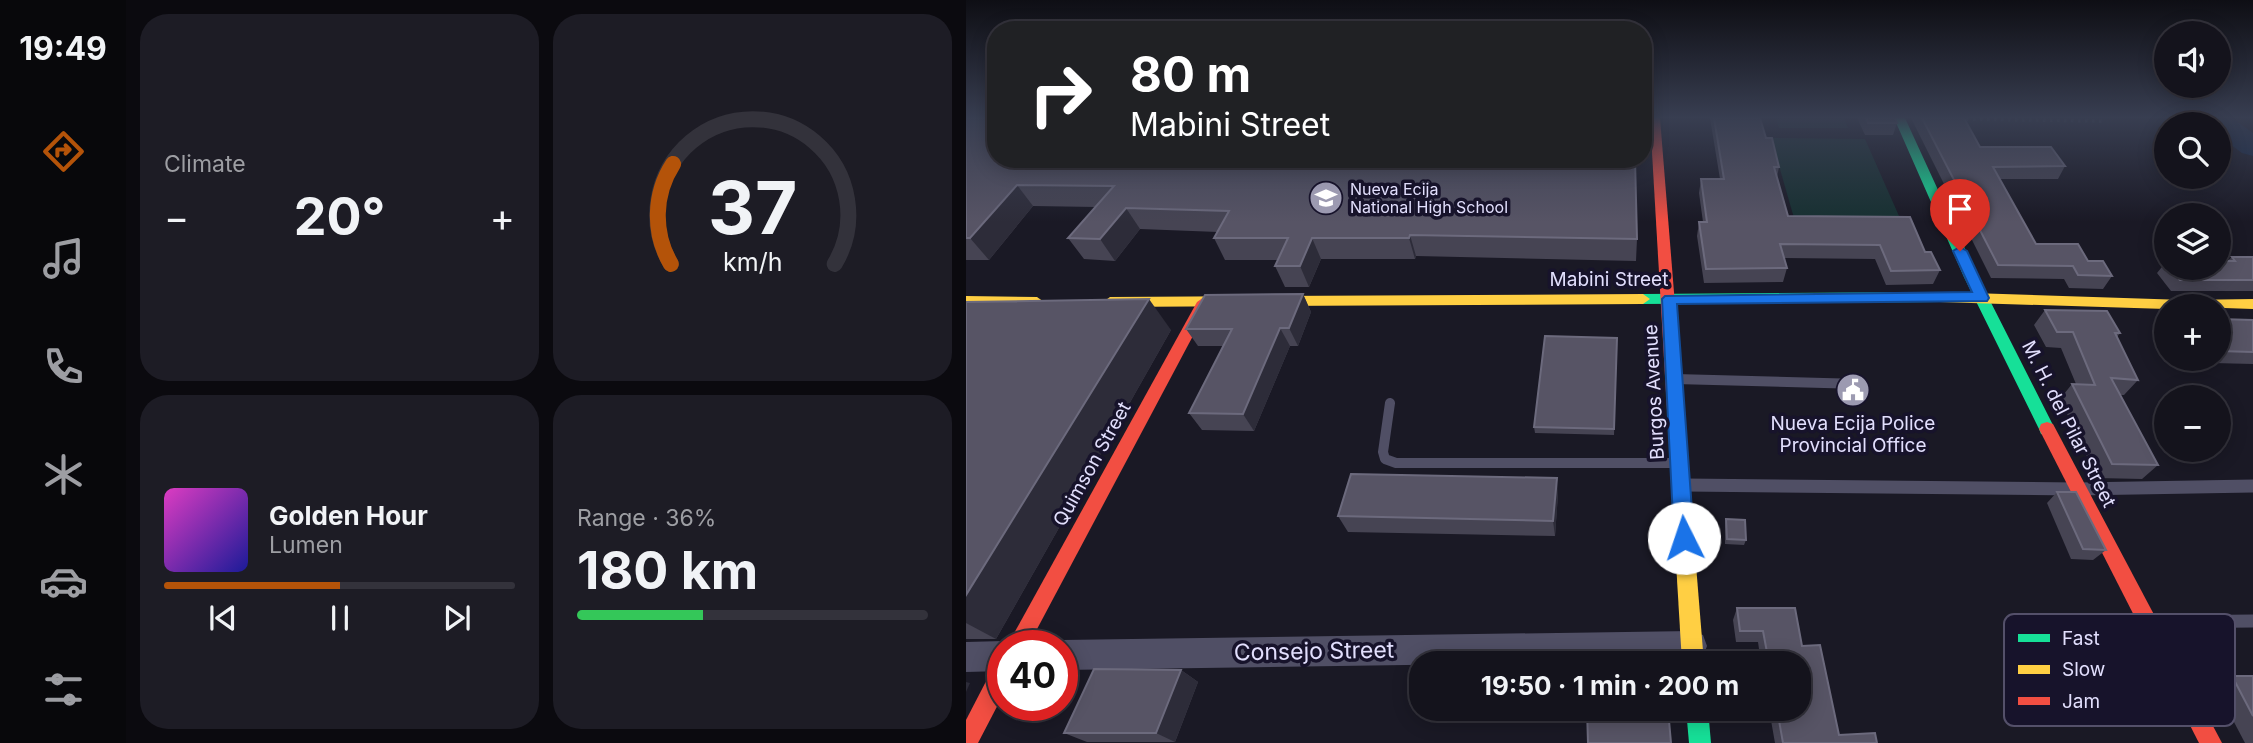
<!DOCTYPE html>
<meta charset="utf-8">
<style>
body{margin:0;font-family:Inter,sans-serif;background:#1d1c25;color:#f1f3f6;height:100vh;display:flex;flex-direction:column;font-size:26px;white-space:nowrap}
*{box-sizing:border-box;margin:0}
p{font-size:23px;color:#9d9ea3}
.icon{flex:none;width:38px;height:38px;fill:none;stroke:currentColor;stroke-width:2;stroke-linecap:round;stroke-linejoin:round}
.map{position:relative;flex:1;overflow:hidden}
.sheet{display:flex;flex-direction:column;gap:14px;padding:14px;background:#0b0a0f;width:840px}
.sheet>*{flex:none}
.hud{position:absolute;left:21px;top:21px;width:665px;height:147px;border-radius:28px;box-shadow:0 4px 18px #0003,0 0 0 2px #33323b;background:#202124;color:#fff;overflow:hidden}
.tools{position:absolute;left:1188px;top:21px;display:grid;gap:14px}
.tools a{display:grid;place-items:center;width:77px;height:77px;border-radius:50%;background:#14131c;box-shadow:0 4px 18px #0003,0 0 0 2px #33323b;font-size:35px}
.speed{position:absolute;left:21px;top:630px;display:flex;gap:14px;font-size:35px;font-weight:700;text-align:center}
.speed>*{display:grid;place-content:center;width:91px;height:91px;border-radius:50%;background:#14131c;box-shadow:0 4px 18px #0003,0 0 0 2px #33323b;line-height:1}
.speed .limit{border:10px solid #d22;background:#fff;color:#111}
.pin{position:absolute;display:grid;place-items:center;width:60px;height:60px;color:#fff;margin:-72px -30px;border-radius:50% 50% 50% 0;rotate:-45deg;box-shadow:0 0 7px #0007}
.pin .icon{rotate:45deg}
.me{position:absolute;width:77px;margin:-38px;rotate:356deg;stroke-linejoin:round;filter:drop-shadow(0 0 5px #0008)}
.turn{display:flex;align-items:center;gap:24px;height:147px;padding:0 28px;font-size:32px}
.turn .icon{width:91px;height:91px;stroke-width:2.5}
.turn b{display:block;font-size:49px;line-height:60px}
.big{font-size:52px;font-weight:700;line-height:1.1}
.sheet .card{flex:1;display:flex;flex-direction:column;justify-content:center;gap:10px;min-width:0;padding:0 24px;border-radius:28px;background:#1d1c25}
.sheet .dial{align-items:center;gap:0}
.dial svg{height:182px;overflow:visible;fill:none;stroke:#33323b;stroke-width:7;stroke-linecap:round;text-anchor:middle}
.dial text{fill:#f1f3f6;stroke:none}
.song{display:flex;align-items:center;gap:21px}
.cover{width:84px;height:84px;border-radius:10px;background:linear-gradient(135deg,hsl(310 70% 55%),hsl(240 70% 35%))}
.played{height:7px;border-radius:4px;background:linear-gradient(90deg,#b45309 50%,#33323b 50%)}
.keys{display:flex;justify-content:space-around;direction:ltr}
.heat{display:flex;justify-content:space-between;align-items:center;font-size:38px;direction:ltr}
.charge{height:10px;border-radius:5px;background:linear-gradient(90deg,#34c759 36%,#33323b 0)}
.sheet .tiles{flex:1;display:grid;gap:14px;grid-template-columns:repeat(2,1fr)}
.trip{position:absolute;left:443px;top:651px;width:402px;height:70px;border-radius:28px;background:#14131c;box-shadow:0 4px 18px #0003,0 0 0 2px #33323b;font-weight:700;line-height:70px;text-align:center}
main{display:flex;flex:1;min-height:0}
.tab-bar{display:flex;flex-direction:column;width:126px;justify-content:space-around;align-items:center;background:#08080b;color:#9d9ea3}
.tab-bar .icon{width:49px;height:49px}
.tab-bar .current{color:#b45309}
.tab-bar b{font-size:32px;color:#f1f3f6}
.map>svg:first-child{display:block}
.green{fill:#173031}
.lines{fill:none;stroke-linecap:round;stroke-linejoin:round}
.river{fill:#15294a;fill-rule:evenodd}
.path{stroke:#4a5561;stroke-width:3.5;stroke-dasharray:2.5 4.5;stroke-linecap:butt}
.lane-far1{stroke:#504f65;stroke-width:10}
.lane{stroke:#504f65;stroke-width:13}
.street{fill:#504f65;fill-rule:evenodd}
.fast{fill:#16e098;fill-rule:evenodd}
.slow{fill:#ffcf43;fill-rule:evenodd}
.jam{fill:#f24e42;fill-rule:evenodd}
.wall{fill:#464453}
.shaded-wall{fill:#2d2c39}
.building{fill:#575465;stroke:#6c6a7d;stroke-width:2}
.route{fill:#1a73e8;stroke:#114b97;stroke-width:2}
.labels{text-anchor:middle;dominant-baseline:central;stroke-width:7;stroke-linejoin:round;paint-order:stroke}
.far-poi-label{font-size:16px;fill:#e2dffd;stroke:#17132b;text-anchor:start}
.street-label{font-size:19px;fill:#e2dffd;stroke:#17132b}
.poi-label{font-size:19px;fill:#e2dffd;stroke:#17132b}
.near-street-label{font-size:23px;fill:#e2dffd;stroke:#17132b}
.key{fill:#17132b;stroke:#54506a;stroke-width:2}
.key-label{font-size:19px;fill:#e2dffd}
</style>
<main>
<nav class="tab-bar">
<b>19:49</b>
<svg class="icon current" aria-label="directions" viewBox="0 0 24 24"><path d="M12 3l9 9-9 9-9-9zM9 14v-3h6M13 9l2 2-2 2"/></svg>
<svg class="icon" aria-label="music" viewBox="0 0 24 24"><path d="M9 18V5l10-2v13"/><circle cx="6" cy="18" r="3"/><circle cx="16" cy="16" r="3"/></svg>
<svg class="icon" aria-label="phone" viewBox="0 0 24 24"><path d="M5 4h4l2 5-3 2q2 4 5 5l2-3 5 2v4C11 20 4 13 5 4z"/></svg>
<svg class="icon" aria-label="climate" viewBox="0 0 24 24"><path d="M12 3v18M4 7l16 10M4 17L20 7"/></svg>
<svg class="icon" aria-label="car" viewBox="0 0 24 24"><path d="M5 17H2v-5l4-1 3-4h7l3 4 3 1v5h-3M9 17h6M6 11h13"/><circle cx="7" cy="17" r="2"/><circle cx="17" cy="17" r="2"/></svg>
<svg class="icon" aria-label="filters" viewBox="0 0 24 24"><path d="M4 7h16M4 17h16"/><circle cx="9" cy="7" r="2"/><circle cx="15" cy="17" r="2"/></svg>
</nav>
<section class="sheet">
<div class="tiles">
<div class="card"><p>Climate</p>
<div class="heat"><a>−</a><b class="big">20°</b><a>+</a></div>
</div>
<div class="card dial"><svg viewBox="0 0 100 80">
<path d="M14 69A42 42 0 1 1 86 69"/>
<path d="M14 69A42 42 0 0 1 15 25" stroke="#b45309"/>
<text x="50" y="56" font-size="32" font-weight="700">37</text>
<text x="50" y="72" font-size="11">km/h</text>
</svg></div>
<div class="card">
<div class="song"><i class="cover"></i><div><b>Golden Hour</b><p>Lumen</p></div></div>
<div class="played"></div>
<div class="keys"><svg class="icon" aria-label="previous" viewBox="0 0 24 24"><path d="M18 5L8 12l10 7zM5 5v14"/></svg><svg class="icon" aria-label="pause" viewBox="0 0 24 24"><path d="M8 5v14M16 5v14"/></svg><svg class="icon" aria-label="next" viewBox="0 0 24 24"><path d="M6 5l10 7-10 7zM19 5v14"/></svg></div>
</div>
<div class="card"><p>Range · 36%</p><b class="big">180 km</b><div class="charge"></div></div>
</div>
</section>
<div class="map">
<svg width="1287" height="743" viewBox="0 0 1287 743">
<rect width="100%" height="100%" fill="#1a1925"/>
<g class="green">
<path d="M810,118H878L882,128H813Z"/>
<path d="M805,138L899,139L937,225H830Z"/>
</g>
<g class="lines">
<path class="river" d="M1233,118H1266L1287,133V156L1276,153L1253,136V124H1237Z"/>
<path class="path" d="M993,119L1139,121"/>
<g class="lane-far1">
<path d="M709,379L895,384"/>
<path d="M424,403L417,452L419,459L430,463H710"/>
</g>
<g class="lane">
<path d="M719,485L1111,489L1287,486"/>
<path d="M1189,622L1287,621"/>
</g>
<g class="street">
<path d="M726,631L737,635L741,646L737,657L726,661L96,670V646H85L96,640Z"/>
<path d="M37,641L48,646H37V671L0,672V642Z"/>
</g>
<g class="fast">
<path d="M928,118H939L1012,277L1089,429L1087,434L1081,436L1075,434L1073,429L998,277Z"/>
<path d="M974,292L981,297L974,302L677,304L670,299L677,294Z"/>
<path d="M720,709H742L745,743H723Z"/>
</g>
<g class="slow">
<path d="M974,292L1219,300L1287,299V309L1200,306V309L974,302L967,297Z"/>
<path d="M677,294L684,299L677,304L144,307L137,302L144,297Z"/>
<path d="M0,296L71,297L78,302L71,307L0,306Z"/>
<path d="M714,471L720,474L723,479L738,663H716L705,479L708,474Z"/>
</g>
<g class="jam">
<path d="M684,118H694L723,479L720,484L714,487L708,484L705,479Z"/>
<path d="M238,297L245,302L62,646H41L231,302Z"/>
<path d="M1081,422L1087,424L1256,743H1233L1073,429L1075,424Z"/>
<path d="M37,661V695L12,743H0V720L29,664Z"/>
</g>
</g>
<g class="wall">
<path d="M0,118L671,239L670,261L450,256L449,259H355L343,287H319L309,266L312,260H259L248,238L252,232L174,229L149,261L118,259L102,238L130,207L67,206L23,260H0Z"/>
<path d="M744,118H794L800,138L813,167L811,177L822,216L959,252L974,270L967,284L920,285L909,259L818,258L821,268L817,282L738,283L731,236L733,222H737L733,193L735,179H754Z"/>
<path d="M891,118H929L931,123L927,135H899Z"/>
<path d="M945,118H998L1014,147L1099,166L1092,179H1034L1070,244L1122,261L1146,276L1137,289L1103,288L1098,279L1025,278Z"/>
<path d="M1266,257H1287V291H1205L1191,273L1200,262V268H1253Z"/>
<path d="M337,294L345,312L332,346H324L288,431L236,430L223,413L257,346H232L220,329Z"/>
<path d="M0,302L205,330L30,639H0Z"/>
<path d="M1079,310L1154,333L1151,337L1172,380L1158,395H1154L1192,465L1176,479L1131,478L1094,399L1106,384H1110L1095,348L1080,347L1068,325Z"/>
<path d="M1197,319H1200V354L1186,331Z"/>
<path d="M1253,319L1287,320V364L1206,362L1204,359H1253Z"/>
<path d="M651,338L648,435L569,433L568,427Z"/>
<path d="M1091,492L1140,550L1127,560L1105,559L1081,503Z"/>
<path d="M592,494L589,536L382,532L372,516Z"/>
<path d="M760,519L780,540L778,545L759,544V525Z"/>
<path d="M771,608L836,646L873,735L911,743H809L803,709H833V663H795L792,642H770L767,620Z"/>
<path d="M215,670L232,682L209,742H121L98,733Z"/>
<path d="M1266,676H1287V743H1279L1248,684Z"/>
</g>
<g class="shaded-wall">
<path d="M51,185L67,206L23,260L4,238Z"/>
<path d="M160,208L174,229L149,261L134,239Z"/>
<path d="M444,235L450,256L449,259L443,238Z"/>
<path d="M346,238L355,259L343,287L334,266Z"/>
<path d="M337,294L345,312L332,346L323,328Z"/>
<path d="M183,299L205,330L30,639L0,623V595Z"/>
<path d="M314,328L324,346L288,431L277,414Z"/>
<path d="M591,478L592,494L589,536L587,521Z"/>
<path d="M215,670L232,682L209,742L190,733Z"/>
<path d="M0,682L4,683L0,692Z"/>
</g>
<g class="building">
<path d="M0,118H30V159H669L671,239L444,235L443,238H346L334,266H309L322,238H248L263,211L160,208L134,239L102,238L148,186L51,185L4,238H0Z"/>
<path d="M748,118H794L800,138H806L813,167H808L822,216L944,217L959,252H965L974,270L925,271L914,245L814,244L821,268L740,269L733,222H741L735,179H758Z"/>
<path d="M900,118H929L931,123H902Z"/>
<path d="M956,118H998L1014,147H1085L1099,166L1027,167L1070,244H1112L1122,261H1137L1146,276L1112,275L1107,266L1032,265Z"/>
<path d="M1266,257H1287V280H1214L1204,268H1253V261H1269Z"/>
<path d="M337,294L323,328H314L277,414L223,413L266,329H220L239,295Z"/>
<path d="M183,299L0,595V302Z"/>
<path d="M1079,310L1141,311L1154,333H1149L1172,380L1145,378L1192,465L1146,464L1106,384L1129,385L1107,332H1091Z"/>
<path d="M1253,319L1287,320V352L1253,351Z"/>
<path d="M579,336L651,338L648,429L568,427Z"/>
<path d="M385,474L591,478L587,521L372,516Z"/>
<path d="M1091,492H1110L1140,550L1117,549Z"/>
<path d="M760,519L779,520L780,540L761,539Z"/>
<path d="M771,608H829L836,646L854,645L873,735L909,733L911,743H817L811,709H833V663H803L797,631H774Z"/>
<path d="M128,669L215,670L190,733H98Z"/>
<path d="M1266,676H1287V716Z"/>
<path d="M621,709H702L705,743H622Z"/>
</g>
<linearGradient id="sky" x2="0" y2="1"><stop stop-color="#0e0e14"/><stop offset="0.53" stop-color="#383e51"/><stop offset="1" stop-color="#383e51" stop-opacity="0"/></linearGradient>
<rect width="1287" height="222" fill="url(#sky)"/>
<path class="route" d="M994,247L1001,251L1023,298L1021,301L711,304L728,538L725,544L718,547L711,544L708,538L696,299L699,296L1006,292L987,251Z"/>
<defs>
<symbol id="school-disc" viewBox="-11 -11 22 22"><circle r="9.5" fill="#9c9ab1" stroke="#17132b"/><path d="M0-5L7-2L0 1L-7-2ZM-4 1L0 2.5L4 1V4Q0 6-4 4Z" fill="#fff"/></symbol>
<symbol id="civic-disc" viewBox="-11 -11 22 22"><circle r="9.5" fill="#9c9ab1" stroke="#17132b"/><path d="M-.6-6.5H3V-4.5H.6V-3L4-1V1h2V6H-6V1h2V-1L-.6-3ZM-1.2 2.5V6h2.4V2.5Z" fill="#fff"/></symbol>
</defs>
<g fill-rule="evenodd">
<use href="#school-disc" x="341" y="179" width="38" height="38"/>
<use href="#civic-disc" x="868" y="371" width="38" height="38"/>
</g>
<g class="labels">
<g class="far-poi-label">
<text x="384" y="189">Nueva Ecija<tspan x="384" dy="18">National High School</tspan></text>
</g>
<g class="street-label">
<text x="643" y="279">Mabini Street</text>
<text transform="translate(688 392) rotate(-93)">Burgos Avenue</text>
<text transform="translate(1103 424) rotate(63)">M. H. del Pilar Street</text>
<text transform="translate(126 464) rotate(-61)">Quimson Street</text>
</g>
<g class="poi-label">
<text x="887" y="423">Nueva Ecija Police<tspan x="887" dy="22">Provincial Office</tspan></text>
</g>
<g class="near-street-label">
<text transform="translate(348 651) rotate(-1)">Consejo Street</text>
</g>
</g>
<rect x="1038" y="614" width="231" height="112" rx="10" class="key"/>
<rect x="1052" y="634" width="32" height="8" fill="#16e098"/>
<rect x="1052" y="665" width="32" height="9" fill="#ffcf43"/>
<rect x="1052" y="697" width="32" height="8" fill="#f24e42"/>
<g class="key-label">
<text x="1096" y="645">Fast</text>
<text x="1096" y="676">Slow</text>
<text x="1096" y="708">Jam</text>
</g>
</svg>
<div class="tools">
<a><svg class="icon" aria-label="sound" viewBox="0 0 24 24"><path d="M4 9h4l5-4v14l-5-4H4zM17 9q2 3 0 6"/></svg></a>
<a><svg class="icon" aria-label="search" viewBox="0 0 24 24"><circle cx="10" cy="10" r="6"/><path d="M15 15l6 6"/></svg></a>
<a><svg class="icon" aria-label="layers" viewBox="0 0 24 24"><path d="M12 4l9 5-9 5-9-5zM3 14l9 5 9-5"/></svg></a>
<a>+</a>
<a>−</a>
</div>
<div class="speed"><div class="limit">40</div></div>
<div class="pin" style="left:994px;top:251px;background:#d93025"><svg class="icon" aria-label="arrive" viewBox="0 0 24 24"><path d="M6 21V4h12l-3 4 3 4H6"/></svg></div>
<svg class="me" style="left:718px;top:538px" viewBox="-20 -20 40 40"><circle r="19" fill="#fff"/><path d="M0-13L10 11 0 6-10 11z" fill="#1a73e8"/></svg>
<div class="trip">19:50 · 1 min · 200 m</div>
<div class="hud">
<div class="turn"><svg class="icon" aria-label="right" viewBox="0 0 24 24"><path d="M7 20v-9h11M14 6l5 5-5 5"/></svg><div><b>80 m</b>Mabini Street</div></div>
</div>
</div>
</main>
